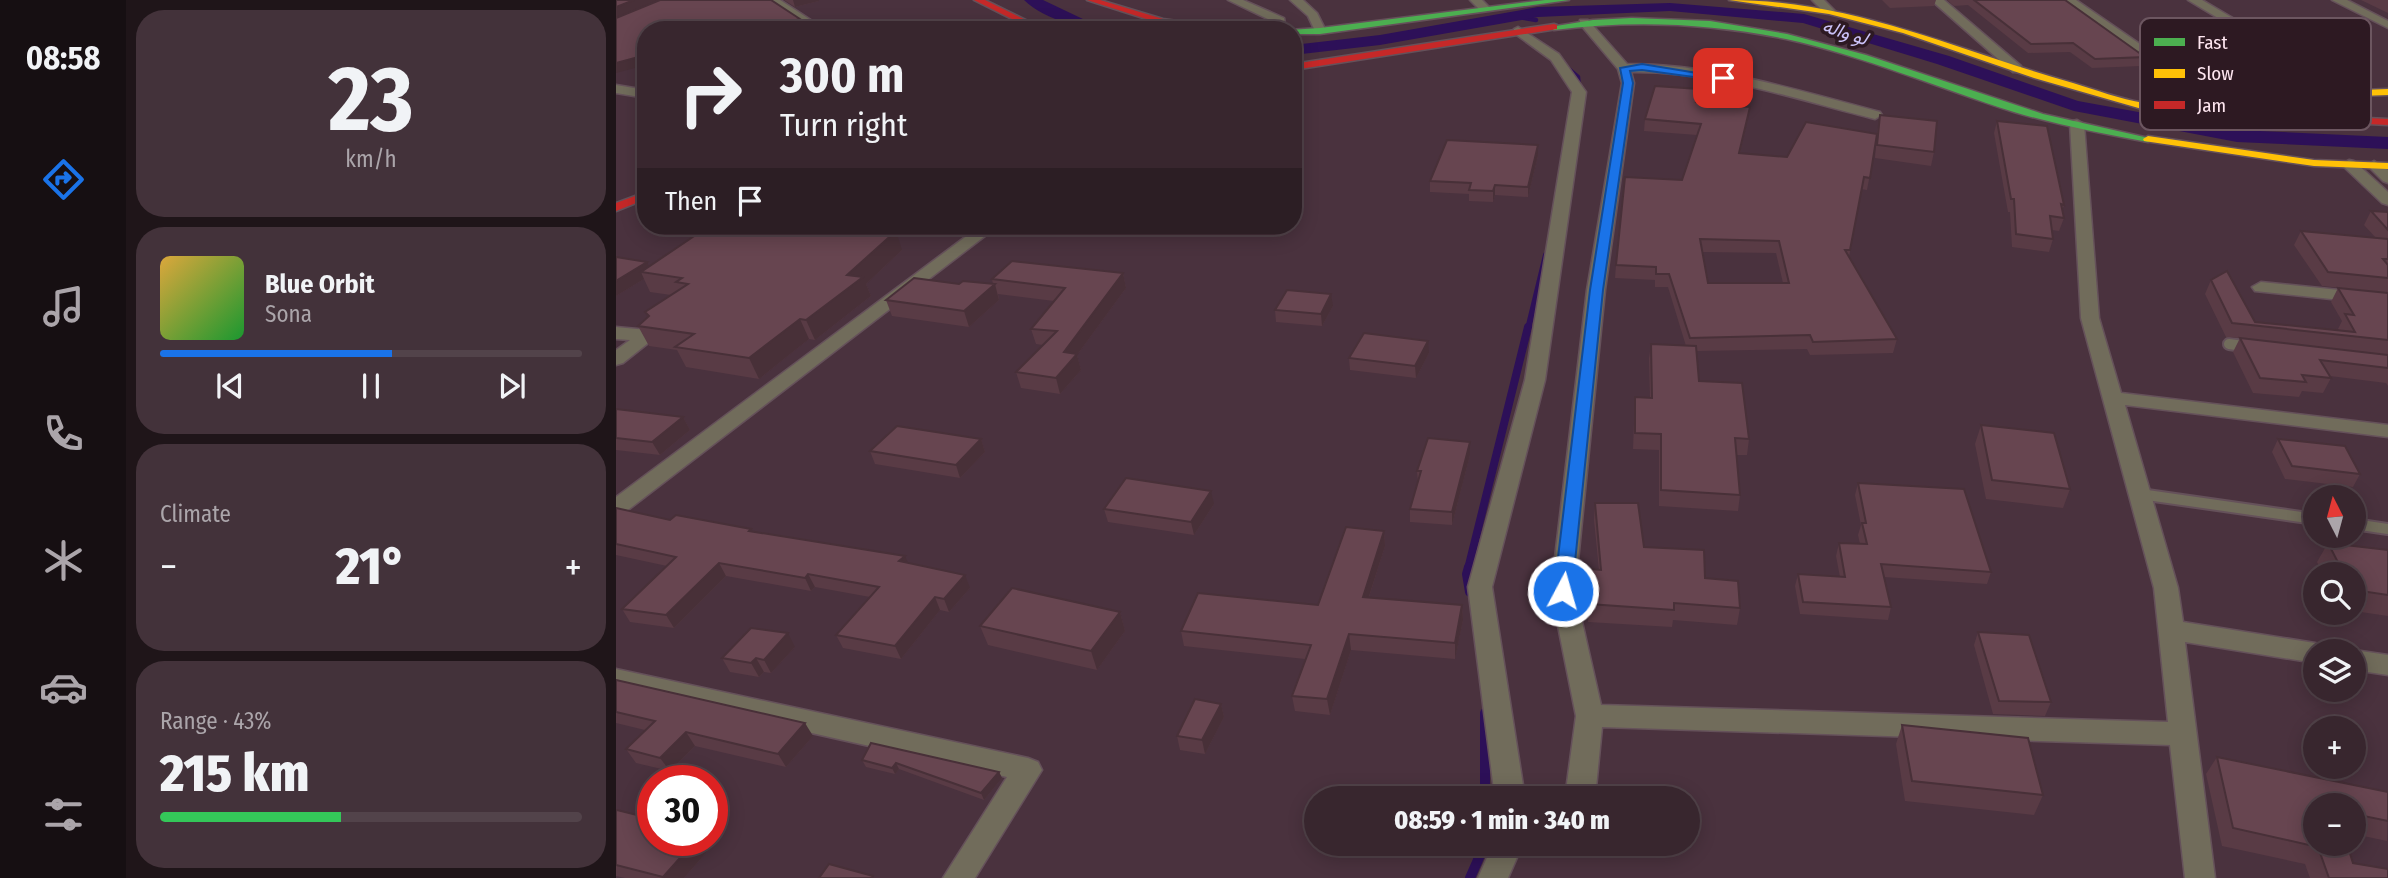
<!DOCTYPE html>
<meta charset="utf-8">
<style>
body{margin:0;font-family:"Fira Sans Condensed",Vazirmatn,sans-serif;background:#43323a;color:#f1f3f6;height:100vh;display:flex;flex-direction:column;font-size:26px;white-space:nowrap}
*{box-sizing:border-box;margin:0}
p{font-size:23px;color:#aba5aa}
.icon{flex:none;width:38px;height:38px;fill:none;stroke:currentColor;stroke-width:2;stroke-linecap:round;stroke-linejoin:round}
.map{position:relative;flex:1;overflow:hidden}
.side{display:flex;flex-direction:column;gap:10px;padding:10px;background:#1f1519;width:490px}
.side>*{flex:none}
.guide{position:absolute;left:21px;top:21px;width:665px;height:214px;border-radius:28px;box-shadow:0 4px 18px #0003,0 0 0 2px #52434a;background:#38262e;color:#f1f3f6;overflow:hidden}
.needle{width:46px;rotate:354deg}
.buttons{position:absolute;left:1687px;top:485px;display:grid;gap:14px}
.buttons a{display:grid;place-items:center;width:63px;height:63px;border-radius:50%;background:#38262e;box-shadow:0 4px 18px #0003,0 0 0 2px #52434a;font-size:35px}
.speed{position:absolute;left:21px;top:765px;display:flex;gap:14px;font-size:35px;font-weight:700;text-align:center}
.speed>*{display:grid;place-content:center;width:91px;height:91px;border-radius:50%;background:#38262e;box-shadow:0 4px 18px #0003,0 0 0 2px #52434a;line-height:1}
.speed .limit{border:10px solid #d22;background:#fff;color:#111}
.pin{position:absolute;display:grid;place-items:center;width:60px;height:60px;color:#fff;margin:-30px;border-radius:14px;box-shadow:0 4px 10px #0006}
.me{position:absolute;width:77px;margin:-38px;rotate:6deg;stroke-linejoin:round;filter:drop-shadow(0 0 5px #0008)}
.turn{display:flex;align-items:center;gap:24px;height:147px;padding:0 28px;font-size:32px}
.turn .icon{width:91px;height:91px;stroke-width:2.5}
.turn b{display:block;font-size:49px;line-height:60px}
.then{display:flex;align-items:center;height:66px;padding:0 28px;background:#0003;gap:14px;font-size:26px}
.big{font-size:52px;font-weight:800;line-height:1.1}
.side .widget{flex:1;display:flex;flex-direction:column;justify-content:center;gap:10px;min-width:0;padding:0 24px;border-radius:28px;background:#43323a}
.side .dial{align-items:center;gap:0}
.dial b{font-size:91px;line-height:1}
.song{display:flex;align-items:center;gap:21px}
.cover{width:84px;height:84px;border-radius:10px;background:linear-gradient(135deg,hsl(40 70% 55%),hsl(130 70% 35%))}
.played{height:7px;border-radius:4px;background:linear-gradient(90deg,#1a73e8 55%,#52434a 55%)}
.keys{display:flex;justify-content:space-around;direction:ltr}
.heat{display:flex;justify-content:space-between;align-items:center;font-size:38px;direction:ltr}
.charge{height:10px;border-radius:5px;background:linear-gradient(90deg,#34c759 43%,#52434a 0)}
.trip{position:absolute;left:688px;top:786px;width:396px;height:70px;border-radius:35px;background:#38262e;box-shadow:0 4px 18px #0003,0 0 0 2px #52434a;font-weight:800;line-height:70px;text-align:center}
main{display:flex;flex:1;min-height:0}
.tabs{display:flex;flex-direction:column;width:126px;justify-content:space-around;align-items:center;background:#160f12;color:#aba5aa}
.tabs .icon{width:49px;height:49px}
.tabs .selected{color:#1a73e8}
.tabs b{font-size:32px;color:#f1f3f6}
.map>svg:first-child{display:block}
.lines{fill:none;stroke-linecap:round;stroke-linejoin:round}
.stream-far3{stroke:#2d1058;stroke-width:4.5}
.stream-far2{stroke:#2d1058;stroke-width:6}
.stream-far1{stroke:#2d1058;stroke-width:8}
.stream{stroke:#2d1058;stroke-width:10}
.canal{fill:#2d1058;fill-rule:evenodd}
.lane-casing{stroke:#65515a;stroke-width:14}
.street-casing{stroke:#65515a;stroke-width:3}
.fast-casing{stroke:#65515a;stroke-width:3}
.slow-casing{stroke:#65515a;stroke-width:3}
.jam-casing{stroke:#65515a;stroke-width:3}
.lane{stroke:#716c5b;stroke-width:10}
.street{fill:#716c5b;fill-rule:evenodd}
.fast{fill:#4caf50;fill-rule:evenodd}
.slow{fill:#ffc107;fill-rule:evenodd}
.jam{fill:#c62828;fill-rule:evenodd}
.wall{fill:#593b45;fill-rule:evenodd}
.shaded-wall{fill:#483038}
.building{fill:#674550;stroke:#483038;stroke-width:2;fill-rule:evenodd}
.route{fill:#1a73e8;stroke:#114b97;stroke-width:2}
.labels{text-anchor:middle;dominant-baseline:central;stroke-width:7;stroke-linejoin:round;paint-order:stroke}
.far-water-label{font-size:19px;font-style:italic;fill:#ccc3f9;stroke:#2d1922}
.key{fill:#2d1922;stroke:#6c5660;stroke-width:2}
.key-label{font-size:19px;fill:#fee6f0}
</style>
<main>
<nav class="tabs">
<b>08:58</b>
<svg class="icon selected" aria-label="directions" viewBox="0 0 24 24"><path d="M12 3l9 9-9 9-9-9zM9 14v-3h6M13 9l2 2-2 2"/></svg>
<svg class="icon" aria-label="music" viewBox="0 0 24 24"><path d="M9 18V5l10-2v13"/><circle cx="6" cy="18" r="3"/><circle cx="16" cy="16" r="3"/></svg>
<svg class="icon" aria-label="phone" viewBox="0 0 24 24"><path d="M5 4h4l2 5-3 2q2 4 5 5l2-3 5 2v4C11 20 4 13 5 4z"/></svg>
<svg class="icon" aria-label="climate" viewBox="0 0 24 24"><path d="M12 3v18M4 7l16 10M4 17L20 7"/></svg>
<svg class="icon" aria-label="car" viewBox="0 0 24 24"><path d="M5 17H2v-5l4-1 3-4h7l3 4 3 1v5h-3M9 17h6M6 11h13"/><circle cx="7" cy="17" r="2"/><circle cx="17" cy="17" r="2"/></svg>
<svg class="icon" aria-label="filters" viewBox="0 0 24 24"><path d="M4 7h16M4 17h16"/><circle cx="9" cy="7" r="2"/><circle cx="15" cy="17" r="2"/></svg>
</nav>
<section class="side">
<div class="widget dial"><b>23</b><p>km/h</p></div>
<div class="widget">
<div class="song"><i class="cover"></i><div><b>Blue Orbit</b><p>Sona</p></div></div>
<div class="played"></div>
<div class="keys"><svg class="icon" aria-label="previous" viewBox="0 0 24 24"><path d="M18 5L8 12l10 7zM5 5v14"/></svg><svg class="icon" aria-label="pause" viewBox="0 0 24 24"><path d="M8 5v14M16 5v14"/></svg><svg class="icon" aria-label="next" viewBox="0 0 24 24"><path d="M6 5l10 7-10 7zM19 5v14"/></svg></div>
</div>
<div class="widget"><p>Climate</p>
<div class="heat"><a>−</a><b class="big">21°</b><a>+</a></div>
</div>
<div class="widget"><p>Range · 43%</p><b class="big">215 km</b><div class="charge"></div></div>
</section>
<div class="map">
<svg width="1772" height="878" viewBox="0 0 1772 878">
<rect width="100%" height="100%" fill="#4a323e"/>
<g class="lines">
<g class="stream-far3">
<path d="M896,16L920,20"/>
<path d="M949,66L962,77L963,89"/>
</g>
<path class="stream-far2" d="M912,329L930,255"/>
<path class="stream-far1" d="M852,569L912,327"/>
<g class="stream">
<path d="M853,567L851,574L854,592"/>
<path d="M869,713V798"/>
<path d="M854,878L869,844"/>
</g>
<g class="canal">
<path d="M408,0H427L469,20L498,27L500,30C471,30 429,21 408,0Z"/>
<path d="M1054,3L1188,14L1333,56L1462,101L1621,130L1772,137V149L1621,142L1458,111L1321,64L1187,23L1054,11L922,17L764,45L677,55V45L764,35L922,7Z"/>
</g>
<defs>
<g id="lane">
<path d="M1613,344L1635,347"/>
<path d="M1524,494L1699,519"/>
<path d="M1738,524L1772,529"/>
</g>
<g id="street">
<path d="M150,0H164L210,30H196Z"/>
<path d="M612,0H627L668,18L670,30H658V22Z"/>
<path d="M674,0H687L701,13L710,31L708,33H700L692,16Z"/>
<path d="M854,0H866L875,9L865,11Z"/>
<path d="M1196,0H1208L1219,11L1209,13Z"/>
<path d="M1315,0H1328L1405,66V72H1397Z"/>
<path d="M1447,0H1460L1602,98L1600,101H1590Z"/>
<path d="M1572,0H1586L1744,93L1742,96H1732Z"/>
<path d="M1716,0H1731L1772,21V28Z"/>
<path d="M964,20H972L1011,64C1098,64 1181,90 1264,112L1266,115L1259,119C1178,99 1100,71 1015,72L1018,83L989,290L959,591L985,705L1552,722L1538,588L1465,318L1454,124L1456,121L1461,120L1468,124L1483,318L1505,393L1772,425V437L1509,405L1562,588L1567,622L1699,643L1708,646L1711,651H1699V663L1569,642L1599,878H1569L1554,745L986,727L979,798H949L960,716L935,591L971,290L1006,83L1002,69L964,24Z"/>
<path d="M902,27L943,54L970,92L929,380L876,587L909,798H879L852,587L909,380L956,92L935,60L898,33V29Z"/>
<path d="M0,85L30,90V98L0,93Z"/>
<path d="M1607,92L1699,116L1701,119L1694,123L1602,99L1600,96Z"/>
<path d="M1733,160L1738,161L1772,192V205L1766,203L1728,167L1726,164Z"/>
<path d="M1758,161L1772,170V183L1767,181L1751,165Z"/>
<path d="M364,226H382L8,513L0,515V497Z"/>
<path d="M532,226H560L561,228L553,233L534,229Z"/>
<path d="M1645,282L1772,295V305L1639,291L1636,287Z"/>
<path d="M0,327L32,330L41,336L7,363L0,365V350L14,340L0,339Z"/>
<path d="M1738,650L1772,655V675L1738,670V651H1735Z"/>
<path d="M0,669L412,758L422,762L426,770L359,878H327L391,777L0,689Z"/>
<path d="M877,844H907L892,878H862Z"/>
</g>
<g id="fast">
<path d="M929,0H953L704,34H677V30H673L704,28Z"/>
<path d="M1016,18L1094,21L1171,34L1250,55L1427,114L1537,139L1532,142C1487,134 1442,125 1398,112C1322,88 1248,56 1170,39C1093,23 1016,20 938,30L934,27L977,20Z"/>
</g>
<g id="slow">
<path d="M1113,0C1237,0 1340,50 1457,83C1480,90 1504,99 1528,103C1558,108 1588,109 1618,112L1623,115L1618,118L1526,109L1418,78L1287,33L1213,14Z"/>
<path d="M1772,89V95L1604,101L1599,98L1604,95Z"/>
<path d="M1532,136L1698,160L1772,163V169L1698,166L1528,141L1527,139Z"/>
</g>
<g id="jam">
<path d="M358,0H369L430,30H418Z"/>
<path d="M471,0H484L547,19L625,30H597L546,24Z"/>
<path d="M938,24L941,25V29L677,70V64Z"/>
<path d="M1618,112L1772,119V125L1614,117V113Z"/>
<path d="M30,192V199L0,211V203Z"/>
</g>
</defs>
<use href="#lane" class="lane-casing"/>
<use href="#street" class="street-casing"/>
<use href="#fast" class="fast-casing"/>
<use href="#slow" class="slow-casing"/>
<use href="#jam" class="jam-casing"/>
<use href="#lane" class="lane"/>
<use href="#street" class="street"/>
<use href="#fast" class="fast"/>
<use href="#slow" class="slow"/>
<use href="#jam" class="jam"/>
</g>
<g class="wall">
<path d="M168,0H203V1L179,7Z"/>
<path d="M1266,0H1320L1318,6L1274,8Z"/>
<path d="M1331,0H1449L1529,57L1525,66L1476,68L1454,52L1412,53L1352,5L1338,6Z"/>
<path d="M1745,0H1772V13Z"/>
<path d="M1081,102L1132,119L1124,153L1171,157L1261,134L1264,115L1318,152L1315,166L1259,158L1260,142L1251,190L1245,189L1233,257L1281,339L1277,353L1194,355L1191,349L1080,351L1083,381L1133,439L1131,455H1121L1124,495L1122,511L1043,506V450L1017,449L1019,397L1034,398L1033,359L1035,344L1070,346L1052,287H1039V280L999,278L1000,265L1066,180L1081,135L1028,131L1029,119ZM1086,252L1160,253L1167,283H1092Z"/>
<path d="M1381,121L1448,205L1446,211L1448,218L1443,231L1436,230L1437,239L1433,252L1396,247L1394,212H1392L1378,133Z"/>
<path d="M922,156L912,197L879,195L877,202L853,201V194L814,192V181Z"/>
<path d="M1755,211L1772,212V386L1770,383L1714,376L1715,378L1707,393L1686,391L1683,397L1637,393L1617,352L1624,338L1610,337L1589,294L1595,280L1639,322L1723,330L1722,329L1726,321L1715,302L1722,288L1745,290L1706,286L1678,245L1685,231L1760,238L1748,225Z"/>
<path d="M93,226H234L235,228L286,250L250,284L255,296L199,340L193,339L143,379L70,367L61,350L33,346L22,326L32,317L29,312L55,295L34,292L28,279L0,296V257L33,266Z"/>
<path d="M507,273L510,288L461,355L465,370L444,394L405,388L400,372L427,345L420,344L415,329L438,301L382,294L383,300L353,327L276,316L270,300L343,284H377L376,279Z"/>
<path d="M717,306L706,326L660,322L659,310Z"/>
<path d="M813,353L800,378L734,370L733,358Z"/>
<path d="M0,409L67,417L74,430L44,455L0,450Z"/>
<path d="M1365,425L1454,489L1447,508L1370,499L1359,444Z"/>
<path d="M365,439L369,452L344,478L259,464L254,451Z"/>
<path d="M1662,439L1744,474L1737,487L1669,479L1656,452Z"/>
<path d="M854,442V455L836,525L794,522V509L802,482L801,471Z"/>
<path d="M1242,483L1375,572L1371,584L1268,577L1275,607L1272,620L1184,614L1179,586L1182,574L1224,577L1220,556L1223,543L1244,544L1242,535L1245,525L1239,495Z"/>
<path d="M979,503L1028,547L1089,578L1124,608L1121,625L1057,620L1056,627L972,622L975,569L983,570L978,520Z"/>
<path d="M598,504L578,535L492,522L488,509Z"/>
<path d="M0,508L54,520L136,531L292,563L354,588L333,612L324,610L285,659L227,648L220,635L254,597L199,587L195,591L110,576L58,628L14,622L6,609L51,566L0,555Z"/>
<path d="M768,531L769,546L753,597L846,605L847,620L839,659L735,650L714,715L679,711L676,696L689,659L568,646L565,631L702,605Z"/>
<path d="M1712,543L1772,550V616L1738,611V574H1707L1701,562Z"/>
<path d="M504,612L509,631L481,670L372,645L364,626Z"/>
<path d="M1362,632L1435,702L1429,716L1377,714L1358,645Z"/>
<path d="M179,647L155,673L148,672L143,677L114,672L106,658Z"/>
<path d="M0,680L197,736L170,767L79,746L54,771L20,763L10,749L29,730L0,723Z"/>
<path d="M605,704L608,717L589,754L564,750L561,736Z"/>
<path d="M1286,725L1427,795L1418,815L1289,801L1280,744Z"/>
<path d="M1601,757L1772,792L1771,841L1738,834V805H1699L1737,863L1772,878H1694L1689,864L1606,846L1590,774Z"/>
<path d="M246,760L383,772L386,778L368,800L283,769L279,774L250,767Z"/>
<path d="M0,811L97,845L68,878H9L0,876Z"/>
</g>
<g class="shaded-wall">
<path d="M18,0H42L0,17V7Z"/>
<path d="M177,0H203V1L179,7Z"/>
<path d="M184,19L187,27L176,30L140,29Z"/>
<path d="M30,55V65L0,73V63Z"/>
<path d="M1134,107L1132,119L1121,164L1123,153Z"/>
<path d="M922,145V156L912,197V187Z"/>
<path d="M879,185V195L877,202V191Z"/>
<path d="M280,231L286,250L250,284L255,296L199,340L190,320L231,275Z"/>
<path d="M31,262L37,274L25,272L28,279L0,296V281Z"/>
<path d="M507,273L510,288L461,355L465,370L444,394L440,378L448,352Z"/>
<path d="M379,284L383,300L353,327L348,311Z"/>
<path d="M715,294L717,306L706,326L705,314Z"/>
<path d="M184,319L193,339L143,379L133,358Z"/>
<path d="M812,341L813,353L800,378L799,366Z"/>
<path d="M67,417L74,430L44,455L36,442Z"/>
<path d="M365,439L369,452L344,478L340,465Z"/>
<path d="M854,442V455L836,525V512Z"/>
<path d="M595,491L598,504L578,535L575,522Z"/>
<path d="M768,531L769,546L748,612L747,597Z"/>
<path d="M289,556L294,568L283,561Z"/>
<path d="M103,563L110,576L58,628L50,615Z"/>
<path d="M192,574L199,587L195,591L189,578Z"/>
<path d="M349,575L354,588L333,612L328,599Z"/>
<path d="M319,597L324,610L285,659L279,646Z"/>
<path d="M846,605L847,620L839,659V643Z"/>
<path d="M504,612L509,631L481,670L475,651Z"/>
<path d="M172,633L179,647L155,673L148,660Z"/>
<path d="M733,634L735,650L714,715L711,699Z"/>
<path d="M140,658L148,672L143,677L135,663Z"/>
<path d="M605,704L608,717L589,754L586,740Z"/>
<path d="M189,723L197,736L170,767L162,754Z"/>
<path d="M70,732L79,746L54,771L44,758Z"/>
<path d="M280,763L283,769L279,774L276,768Z"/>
<path d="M383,772L386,778L368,800L365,793Z"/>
<path d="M80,840H93L97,845L68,878H48L47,877Z"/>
</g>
<g class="building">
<path d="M0,0H18L0,7Z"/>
<path d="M44,0H155L184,19L141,30H30V55L0,63V18Z"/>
<path d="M1358,0H1449L1529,57L1479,59L1457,43L1415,44Z"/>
<path d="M1039,86L1083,89L1080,102L1134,107L1123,153L1171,157L1190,122L1261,134L1254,178L1248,177L1234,250H1229L1281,339L1197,342L1194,335L1074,338L1053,274H1040V267L1000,265L1009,177L1066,180L1085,124L1029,119ZM1084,239L1163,241L1173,283H1092Z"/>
<path d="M1264,115L1321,121L1318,152L1261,145Z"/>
<path d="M1381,121L1431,126L1448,205L1445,204L1448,218L1434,216L1437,239L1400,234L1398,199H1395Z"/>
<path d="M831,140L922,145L912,187L879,185L877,191L853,190L855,183L814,181Z"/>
<path d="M1755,211L1772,212V230Z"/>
<path d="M93,226H227L224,228L280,231L231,275L247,277L190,320L184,319L133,358L59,347L78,334L22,326L33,316L29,312L72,284L60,282L66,278L25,272Z"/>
<path d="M1685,231L1772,239V259H1767L1772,265V278L1712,272Z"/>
<path d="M0,257L31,262L0,281Z"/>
<path d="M396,261L507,273L448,352L461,354L440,378L400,372L441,331L415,329L449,288L376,279Z"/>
<path d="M1611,271L1639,322L1739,332L1729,314L1738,315L1722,288L1772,293V340L1616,323L1595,280Z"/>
<path d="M298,278L343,284L347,281L379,284L348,311L270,300Z"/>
<path d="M671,290L715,294L705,314L659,310Z"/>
<path d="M748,333L812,341L799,366L733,358Z"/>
<path d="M1624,338L1772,355V368L1704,360L1715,378L1686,375L1690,382L1644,378Z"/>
<path d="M1035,344L1080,346L1083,381L1126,383L1133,439L1119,438L1124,495L1045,490V434L1019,433V397L1036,398Z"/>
<path d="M0,409L67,417L36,442L0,438Z"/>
<path d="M1365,425L1438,433L1454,489L1376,480Z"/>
<path d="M281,426L365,439L340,465L254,451Z"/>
<path d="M812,438L854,442L836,512L794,509L805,471H801Z"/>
<path d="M1662,439L1729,446L1744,474L1676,466Z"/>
<path d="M510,478L595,491L575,522L488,509Z"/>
<path d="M1242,483L1348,489L1375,572L1265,564L1275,607L1187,602L1182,574L1229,577L1223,543L1251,544L1246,523H1250Z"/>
<path d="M979,503H1022L1028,547L1088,550L1089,578L1122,581L1124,608L1058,603V610L973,604L975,569L985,570Z"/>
<path d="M0,508L54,520L60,515L135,529L133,531L289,556L283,561L349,575L328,599L319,597L279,646L220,635L263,587L192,574L189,578L103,563L50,615L6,609L60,557L0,544Z"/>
<path d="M730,527L768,531L747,597L846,605L839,643L733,634L711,699L676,696L695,645L565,631L582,593L702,605Z"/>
<path d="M1712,543L1772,550V595L1738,590V574H1728Z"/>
<path d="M396,588L504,612L475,651L364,626Z"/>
<path d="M135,628L172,633L148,660L140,658L135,663L106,658Z"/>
<path d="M1362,632L1413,635L1435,702L1383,701Z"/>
<path d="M0,680L189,723L162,754L70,732L44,758L10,749L39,721L0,712Z"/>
<path d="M579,699L605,704L586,740L561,736Z"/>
<path d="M1286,725L1412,738L1427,795L1296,781Z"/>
<path d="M255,743L383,772L365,793L280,763L276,768L246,760Z"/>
<path d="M1601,757L1772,792V821L1738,814V805H1699V844H1731L1737,863L1772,869V878H1713L1702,847L1617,828Z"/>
<path d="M1,810L37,819V840H80L47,877L0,865V811Z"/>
<path d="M213,864L257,876L256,878H203Z"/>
</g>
<path class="route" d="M1026,64L1112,78L1107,81L1026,70L1014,71L1017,83L987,290L956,591L954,595H941L938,591L974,290L1007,83L1004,68Z"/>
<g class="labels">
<g class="far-water-label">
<text transform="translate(1229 32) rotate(18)">لو واله</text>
</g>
</g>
<rect x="1524" y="18" width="231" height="112" rx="10" class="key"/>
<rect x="1538" y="38" width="31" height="8" fill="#4caf50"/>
<rect x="1538" y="69" width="31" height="9" fill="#ffc107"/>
<rect x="1538" y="101" width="31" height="8" fill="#c62828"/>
<g class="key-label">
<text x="1581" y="49">Fast</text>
<text x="1581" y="80">Slow</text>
<text x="1581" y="112">Jam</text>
</g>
</svg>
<div class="buttons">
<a><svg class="needle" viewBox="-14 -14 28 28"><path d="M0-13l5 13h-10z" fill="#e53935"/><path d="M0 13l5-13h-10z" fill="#aba5aa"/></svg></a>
<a><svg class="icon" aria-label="search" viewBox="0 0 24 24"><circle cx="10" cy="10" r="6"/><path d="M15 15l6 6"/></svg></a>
<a><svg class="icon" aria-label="layers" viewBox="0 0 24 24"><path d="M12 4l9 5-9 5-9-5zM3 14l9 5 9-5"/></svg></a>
<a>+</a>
<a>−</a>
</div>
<div class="speed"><div class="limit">30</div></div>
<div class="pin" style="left:1107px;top:78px;background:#d93025"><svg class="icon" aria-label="arrive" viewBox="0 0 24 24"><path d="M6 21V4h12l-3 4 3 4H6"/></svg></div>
<svg class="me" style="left:947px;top:591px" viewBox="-20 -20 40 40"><circle r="17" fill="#1a73e8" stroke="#fff" stroke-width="3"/><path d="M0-11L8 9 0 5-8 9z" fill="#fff"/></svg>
<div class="trip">08:59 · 1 min · 340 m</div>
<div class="guide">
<div class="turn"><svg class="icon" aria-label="right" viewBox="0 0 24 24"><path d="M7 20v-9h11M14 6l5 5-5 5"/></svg><div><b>300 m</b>Turn right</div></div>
<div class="then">Then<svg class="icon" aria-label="arrive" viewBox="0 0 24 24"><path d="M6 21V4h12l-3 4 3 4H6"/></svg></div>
</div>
</div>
</main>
